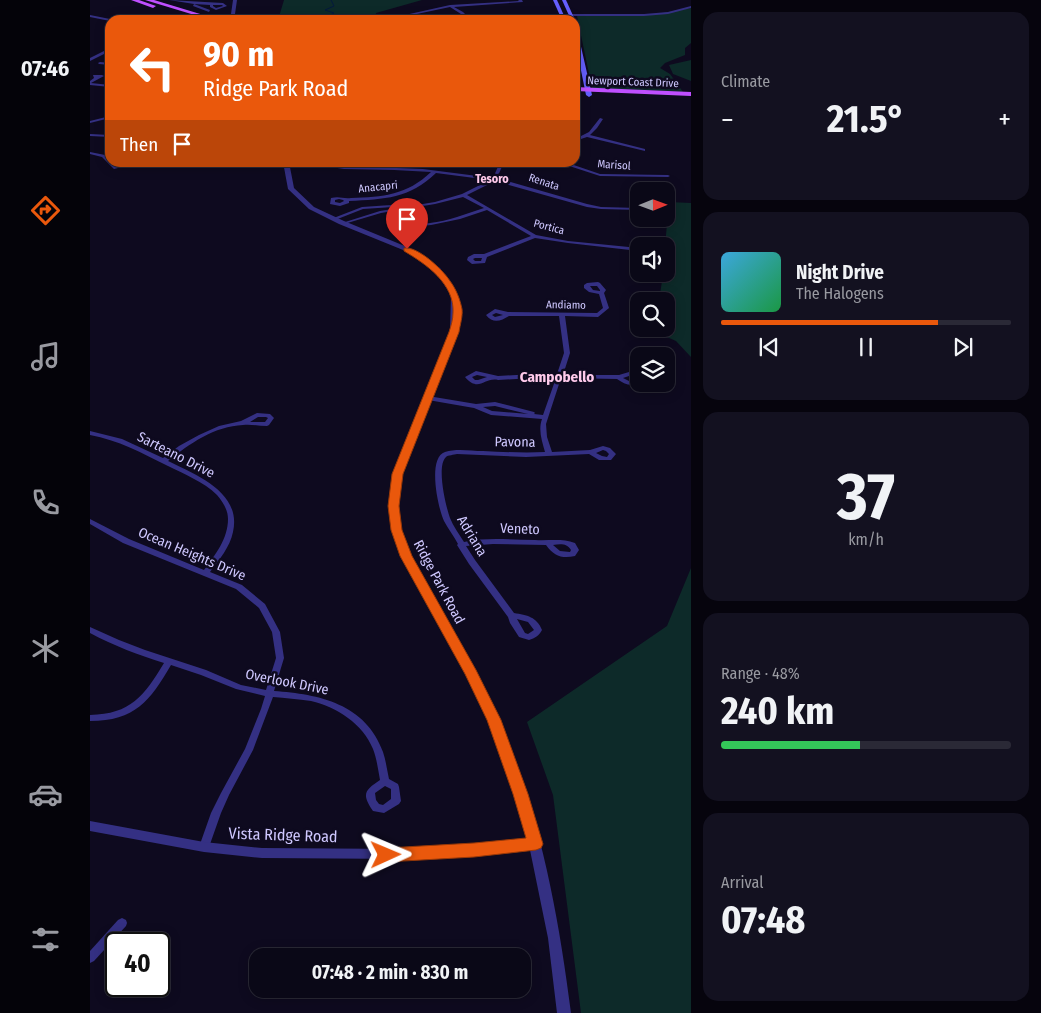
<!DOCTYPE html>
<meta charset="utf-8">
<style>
body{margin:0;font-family:"Fira Sans Condensed",sans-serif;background:#131120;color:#f1f3f6;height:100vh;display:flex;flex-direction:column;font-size:19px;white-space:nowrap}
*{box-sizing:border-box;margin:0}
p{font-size:16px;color:#999aa1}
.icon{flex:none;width:28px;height:28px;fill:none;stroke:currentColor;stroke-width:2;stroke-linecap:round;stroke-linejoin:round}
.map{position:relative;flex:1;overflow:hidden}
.details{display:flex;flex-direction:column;gap:12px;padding:12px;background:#06040d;width:350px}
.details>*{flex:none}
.hud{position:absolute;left:15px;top:15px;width:475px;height:152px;border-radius:15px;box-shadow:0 2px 12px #0003,0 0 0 1px #2a2936;background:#ea580c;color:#fff;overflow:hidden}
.needle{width:32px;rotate:89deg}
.fabs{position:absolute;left:540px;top:182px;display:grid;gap:10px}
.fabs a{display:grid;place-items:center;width:45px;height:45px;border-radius:10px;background:#0a0817;box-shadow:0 2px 12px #0003,0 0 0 1px #2a2936;font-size:25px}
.speed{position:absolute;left:15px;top:932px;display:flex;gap:10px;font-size:25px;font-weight:700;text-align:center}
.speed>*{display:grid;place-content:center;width:65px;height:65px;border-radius:50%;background:#0a0817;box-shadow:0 2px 12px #0003,0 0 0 1px #2a2936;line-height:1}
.speed .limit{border:2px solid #111;border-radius:8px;background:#fff;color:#111}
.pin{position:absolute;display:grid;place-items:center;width:42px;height:42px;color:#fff;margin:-51px -21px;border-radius:50% 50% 50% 0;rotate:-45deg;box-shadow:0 0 5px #0007}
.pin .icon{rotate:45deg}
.me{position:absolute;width:55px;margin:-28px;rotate:89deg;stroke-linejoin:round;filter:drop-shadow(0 0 4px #0008)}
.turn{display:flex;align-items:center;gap:18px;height:105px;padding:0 15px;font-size:22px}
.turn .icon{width:65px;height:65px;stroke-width:2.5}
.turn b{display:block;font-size:35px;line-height:42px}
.then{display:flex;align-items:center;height:48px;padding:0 15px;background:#0003;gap:10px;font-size:19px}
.big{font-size:38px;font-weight:700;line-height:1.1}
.details .card{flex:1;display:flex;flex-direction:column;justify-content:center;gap:8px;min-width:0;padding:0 18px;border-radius:15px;background:#131120}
.details .dial{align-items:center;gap:0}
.dial b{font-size:65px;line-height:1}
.song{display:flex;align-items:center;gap:15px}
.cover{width:60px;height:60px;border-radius:8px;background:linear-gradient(135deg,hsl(200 70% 55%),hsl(140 70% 35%))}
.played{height:5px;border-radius:2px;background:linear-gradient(90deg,#ea580c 75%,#2a2936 75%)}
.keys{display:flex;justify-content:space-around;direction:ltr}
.heat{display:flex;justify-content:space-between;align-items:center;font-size:28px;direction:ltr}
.charge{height:8px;border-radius:4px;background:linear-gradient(90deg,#34c759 48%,#2a2936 0)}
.trip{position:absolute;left:159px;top:948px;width:282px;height:50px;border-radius:15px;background:#0a0817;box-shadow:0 2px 12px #0003,0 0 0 1px #2a2936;font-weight:700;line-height:50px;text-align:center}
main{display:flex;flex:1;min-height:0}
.tabs{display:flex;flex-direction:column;width:90px;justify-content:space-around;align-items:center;background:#040309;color:#999aa1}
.tabs .icon{width:35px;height:35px}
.tabs .selected{color:#ea580c}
.tabs b{font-size:22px;color:#f1f3f6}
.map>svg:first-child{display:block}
.green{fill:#0d2a29}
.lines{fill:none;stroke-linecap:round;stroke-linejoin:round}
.stream{stroke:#04193e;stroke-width:1}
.minor{fill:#343083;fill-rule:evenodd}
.tertiary{fill:#343083;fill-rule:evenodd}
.secondary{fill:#655fff;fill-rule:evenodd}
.primary{fill:#bf4fff;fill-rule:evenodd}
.route{fill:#ea580c;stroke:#983908}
.labels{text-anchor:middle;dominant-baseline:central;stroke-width:5;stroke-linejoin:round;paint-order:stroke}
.far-street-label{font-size:11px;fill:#cfc8ff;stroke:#0e0a1f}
.far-neighbourhood-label{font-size:12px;font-weight:bold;fill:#ffcaeb;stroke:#0e0a1f}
.street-label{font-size:14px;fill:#cfc8ff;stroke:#0e0a1f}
.neighbourhood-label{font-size:15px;font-weight:bold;fill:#ffcaeb;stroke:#0e0a1f}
.near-street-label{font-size:16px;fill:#cfc8ff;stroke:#0e0a1f}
</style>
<main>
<nav class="tabs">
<b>07:46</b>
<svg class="icon selected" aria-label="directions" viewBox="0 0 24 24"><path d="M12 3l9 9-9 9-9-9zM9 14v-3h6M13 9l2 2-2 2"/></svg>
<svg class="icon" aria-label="music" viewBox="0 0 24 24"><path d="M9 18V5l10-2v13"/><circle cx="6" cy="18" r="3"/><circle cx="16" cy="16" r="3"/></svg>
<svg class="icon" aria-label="phone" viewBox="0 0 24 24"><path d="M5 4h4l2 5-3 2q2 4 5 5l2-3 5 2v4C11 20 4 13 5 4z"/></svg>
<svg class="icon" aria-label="climate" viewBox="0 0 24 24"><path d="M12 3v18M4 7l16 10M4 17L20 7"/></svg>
<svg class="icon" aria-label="car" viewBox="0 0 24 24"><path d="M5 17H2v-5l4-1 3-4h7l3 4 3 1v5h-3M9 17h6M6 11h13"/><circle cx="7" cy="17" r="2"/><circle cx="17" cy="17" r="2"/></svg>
<svg class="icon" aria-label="filters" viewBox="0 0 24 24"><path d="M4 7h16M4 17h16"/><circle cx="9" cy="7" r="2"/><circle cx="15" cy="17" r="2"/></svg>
</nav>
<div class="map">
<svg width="601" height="1013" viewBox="0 0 601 1013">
<rect width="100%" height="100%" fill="#0e0a1f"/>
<g class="green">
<path d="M194,0H332L286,13L285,20H188Z"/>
<path d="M601,8V43L595,48V55L575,63L570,68L580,74L593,92L502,88L487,16L560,15Z"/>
<path d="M601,60V81L583,74L579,65Z"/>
<path d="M579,202L601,203V357L586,341L568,333V329H576V301H569L573,274H576V246H575Z"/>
<path d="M601,568V1013H491L463,795L437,722L577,626Z"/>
</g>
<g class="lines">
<path class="stream" d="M235,20V18L244,13L235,10L244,6L241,0"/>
<g class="minor">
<path d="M79,0L133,3L137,6L126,10L120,7V5L104,4L120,10L119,12L103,6L104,4ZM123,5H132L133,6L126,8L123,6Z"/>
<path d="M143,0H147L145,14L154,20H150L141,14Z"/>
<path d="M428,0H432L433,2L364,7L373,12L381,20H377L371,14L360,7L308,18L306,17L360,5L429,1Z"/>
<path d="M0,15L20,19L22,20L20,21L0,17Z"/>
<path d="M10,62L20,63V65L9,64L8,63Z"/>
<path d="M3,75H12L14,76L1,83L20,85V87L0,85V81L4,78Z"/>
<path d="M20,116V118L0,123V121Z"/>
<path d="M510,118L513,119L507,128L500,135L555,149V151L497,137L485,141V139L499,132Z"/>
<path d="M0,134L20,135V137L0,136Z"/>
<path d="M0,152L15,155L20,160V162H23L28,168L24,169L12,157L0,154Z"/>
<path d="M217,162H221V165H230L231,162H235V164L254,166L333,169L403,178L410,162H414L407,178L497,204L511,207L549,208V210L511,209L497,207L405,181L377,195L446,235L478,241L549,248V251L478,243L445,238L397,257L395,263L382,264L377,260L378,257L384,254H394L441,236L397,210L370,219L341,225L332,226L323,232L312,231L310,228C317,220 330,224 340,223C358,221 376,214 394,208L373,197L345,204L291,213L254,224L252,223L290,211L345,202L372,194L400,180L346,173C319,199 295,199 259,201V203L250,206L240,204L241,198C250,196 253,199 261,198C293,197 317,195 341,172L304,170L254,169L234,166L219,167L217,166ZM249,199L253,200L254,201L250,203L245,202V200ZM316,226H326L322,229H315V228ZM385,258H392L391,261H385L383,259Z"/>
<path d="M467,162H475L510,174L578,175L580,176L578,177L510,176Z"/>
<path d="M301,205H303V207L273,209L245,220L241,219L272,207Z"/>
<path d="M508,282L510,283L516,290L514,293L519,308L508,317L475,316L480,353L473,375H529L539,372L549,375V383C541,387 534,384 527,379L471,378L456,424L457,437L462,452L500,450L513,446L520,448L526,454L521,460H509L499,454L436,457L367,454C364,455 358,455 356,457C346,466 356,507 360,518C363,526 369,534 374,542C398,537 421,540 445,540C459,541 472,538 485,543L489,550L485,556C472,559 464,556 456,545L403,544L376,546L385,560L424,613C437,615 447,617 452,630C449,636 445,638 439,640L429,637L420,623L418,617L379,564L367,545L368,544C364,536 358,529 354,521C348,508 337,458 355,452C367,448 381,451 393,451C414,452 434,453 455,452C452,441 448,430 452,419L401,415L384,408L338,400L335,398L338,396L386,404L405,402L444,412L445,413L444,414L453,415L466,378H443L408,380C394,377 389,393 375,377L386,371L408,376L443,374H467L474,353L469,316H419C411,321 403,324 396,315L405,309L418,312L507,313L513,308L509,294L499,292L494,288V285L497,283ZM500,286H507L510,290V291L503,290ZM406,313L413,315L405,317L402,315ZM387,375L397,377L388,380H385L382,377ZM539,376L545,378L546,380L541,382L533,378ZM405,406L438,414L402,411L393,407ZM513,450L516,451L519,454L517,457L512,456L506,453ZM463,545C470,544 477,543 481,550L480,552L470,551ZM427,619L438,622L444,630L438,634L435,633Z"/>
<path d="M167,413L180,414L184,418L179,425L177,426C169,426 161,424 153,425C125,426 99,444 78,461C106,475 152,492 143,532C140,547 129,560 120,572L152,585L175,604L190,632L194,658L184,691C229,694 276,704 293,752C296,761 297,770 299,779L308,784L309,787L311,801L309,804L294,813L283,811C271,794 275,790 290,780C288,770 287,759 283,749C273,724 247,707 221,701C208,699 195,698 183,697L163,750L139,795L131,813L119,847L117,850L114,851L111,850L109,847L121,813L131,793L155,749L171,709L175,696L146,689L111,675L81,665C60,701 45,721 0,721V715C41,714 54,696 74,663C49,655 24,646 0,633V627L29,640L55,650L116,670L151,685L176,690L186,658L182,632L169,608L146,589L33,543L0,524V519L39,539L114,570C125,555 138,539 138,519C138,510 133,502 127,495C114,482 94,474 78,466C52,453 28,440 0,435V431L32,439L73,458L89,446L109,435L129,426L151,421ZM168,417H176L178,418L175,422H160ZM295,786L301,789V799L293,805L289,804L286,800L285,793Z"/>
<path d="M32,918L36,920L37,923L36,926L4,961L0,963V951L28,920Z"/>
</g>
<g class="tertiary">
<path d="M601,6V8L578,14L554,16H383L359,20H349L383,14H554L578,12Z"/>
<path d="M108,14L111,15L98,20H92Z"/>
<path d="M20,48V51L0,61V58Z"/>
<path d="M193,162H199L204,188L224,207L254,221L322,249L350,268L367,295L368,332L313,473C308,493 307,513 312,533C322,566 343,597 361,627C385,668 407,711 424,756C454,839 470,925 481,1013H467L458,938L440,850L317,859L172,858L114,852L0,831V821L114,842L172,848L317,849L438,839C426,793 411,746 391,702C373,666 352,631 333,595C320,571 304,546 300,518C299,503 301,488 304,473L360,332L361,295L345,270L318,252L249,224L219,209L198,189Z"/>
</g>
<g class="secondary">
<path d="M463,0H467L476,20H472Z"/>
<path d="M472,0H476L485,20V21L481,20Z"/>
<path d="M485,28L487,29L502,95L499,97L496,95L485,41Z"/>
<path d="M485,90L487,91L488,94L485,96Z"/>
</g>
<g class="primary">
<path d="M41,0H49L66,6L63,8Z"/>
<path d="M55,0H64L130,20H121Z"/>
<path d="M485,87L601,92V96L485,91Z"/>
</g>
</g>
<path class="route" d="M314,248C328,246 353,270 360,281C366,289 370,299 372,309C373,316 370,325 369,332L313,474L309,506L312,530L322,556L386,670L411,720L438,794L453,844L451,848L446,850L384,857L296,862L290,860L288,855L290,850L296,848L384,843L436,838L423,794L397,720L375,674L310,556L301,530L298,506L302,474L359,332C361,326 363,319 363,313C365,284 336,264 314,251Z"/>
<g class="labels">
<g class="far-street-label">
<text transform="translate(543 82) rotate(2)">Newport Coast Drive</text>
<text transform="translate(524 165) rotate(4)">Marisol</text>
<text transform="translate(454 182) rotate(18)">Renata</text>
<text transform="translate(288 187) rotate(-6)">Anacapri</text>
<text transform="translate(459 227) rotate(15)">Portica</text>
<text transform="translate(476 305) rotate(1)">Andiamo</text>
</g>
<g class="far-neighbourhood-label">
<text x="402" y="179">Tesoro</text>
</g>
<g class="street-label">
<text transform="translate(425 442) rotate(1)">Pavona</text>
<text transform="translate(86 455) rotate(27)">Sarteano Drive</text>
<text transform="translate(430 529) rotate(2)">Veneto</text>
<text transform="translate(382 536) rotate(59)">Adriana</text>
<text transform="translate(102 554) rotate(23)">Ocean Heights Drive</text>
<text transform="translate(349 582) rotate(62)">Ridge Park Road</text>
<text transform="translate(197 682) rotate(11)">Overlook Drive</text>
</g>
<g class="neighbourhood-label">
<text x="467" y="377">Campobello</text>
</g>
<g class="near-street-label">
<text transform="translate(193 835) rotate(2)">Vista Ridge Road</text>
</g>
</g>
</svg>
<div class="fabs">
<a><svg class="needle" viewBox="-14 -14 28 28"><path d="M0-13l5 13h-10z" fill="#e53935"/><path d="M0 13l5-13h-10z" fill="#999aa1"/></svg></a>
<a><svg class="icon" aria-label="sound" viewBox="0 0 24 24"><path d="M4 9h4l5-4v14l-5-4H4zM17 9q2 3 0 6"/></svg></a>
<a><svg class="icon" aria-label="search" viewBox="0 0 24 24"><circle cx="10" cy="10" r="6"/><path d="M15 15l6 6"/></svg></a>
<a><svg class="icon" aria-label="layers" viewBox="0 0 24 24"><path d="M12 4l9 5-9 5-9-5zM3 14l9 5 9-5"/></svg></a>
</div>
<div class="speed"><div class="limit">40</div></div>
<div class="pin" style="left:317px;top:249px;background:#d93025"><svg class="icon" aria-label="arrive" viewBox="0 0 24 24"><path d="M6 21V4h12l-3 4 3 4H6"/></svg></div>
<svg class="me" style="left:296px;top:855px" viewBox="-20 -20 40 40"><path d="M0-17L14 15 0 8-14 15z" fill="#ea580c" stroke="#fff" stroke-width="4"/></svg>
<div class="trip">07:48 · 2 min · 830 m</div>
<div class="hud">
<div class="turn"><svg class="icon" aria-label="left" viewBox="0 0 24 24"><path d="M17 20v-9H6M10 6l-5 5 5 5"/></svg><div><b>90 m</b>Ridge Park Road</div></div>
<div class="then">Then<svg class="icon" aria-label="arrive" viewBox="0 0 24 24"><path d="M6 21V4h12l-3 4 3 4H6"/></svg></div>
</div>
</div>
<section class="details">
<div class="card"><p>Climate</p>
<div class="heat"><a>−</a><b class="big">21.5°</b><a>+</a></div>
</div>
<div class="card">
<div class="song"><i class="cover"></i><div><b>Night Drive</b><p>The Halogens</p></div></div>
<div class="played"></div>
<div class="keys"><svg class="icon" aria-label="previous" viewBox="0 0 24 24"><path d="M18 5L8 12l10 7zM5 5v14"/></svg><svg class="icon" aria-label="pause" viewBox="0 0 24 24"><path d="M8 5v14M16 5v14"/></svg><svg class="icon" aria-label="next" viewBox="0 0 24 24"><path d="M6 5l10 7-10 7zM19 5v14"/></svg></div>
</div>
<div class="card dial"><b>37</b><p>km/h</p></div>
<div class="card"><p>Range · 48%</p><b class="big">240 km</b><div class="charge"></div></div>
<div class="card"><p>Arrival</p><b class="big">07:48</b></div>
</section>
</main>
